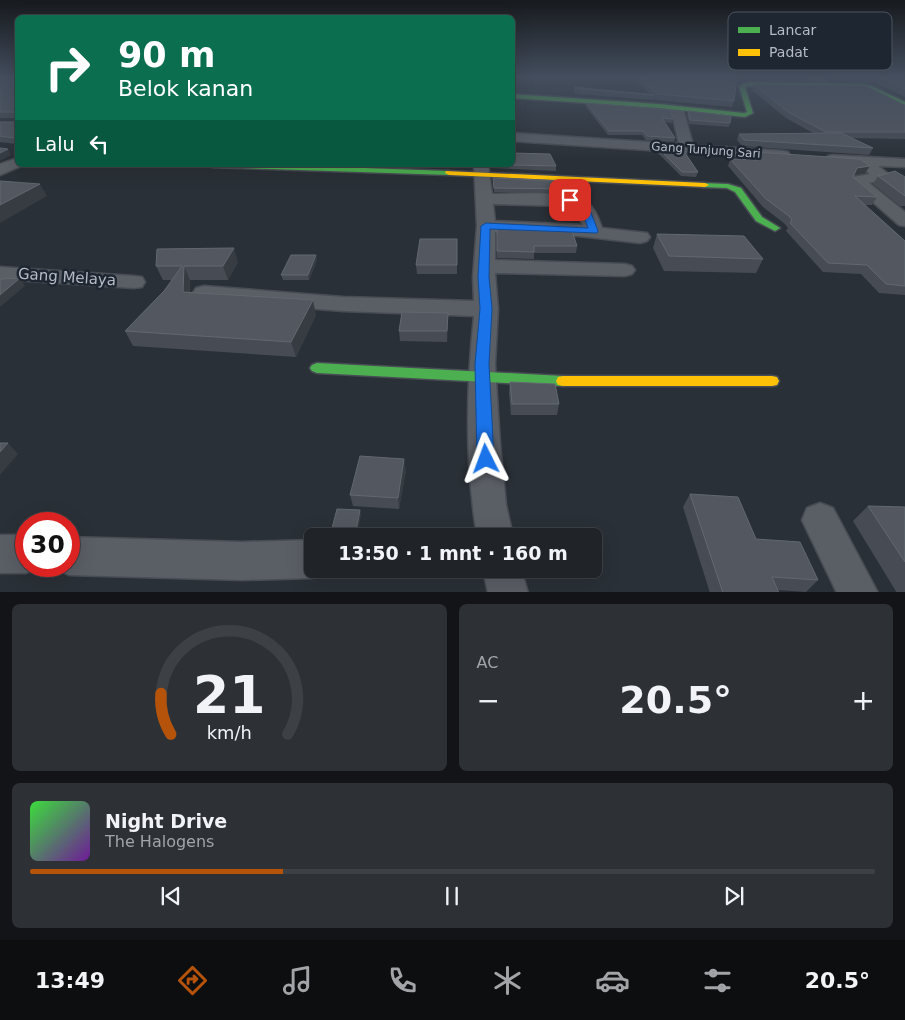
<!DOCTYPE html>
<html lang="id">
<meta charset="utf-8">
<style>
body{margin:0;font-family:"DejaVu Sans",sans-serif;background:#2d3035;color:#f1f3f6;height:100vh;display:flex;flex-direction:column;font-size:19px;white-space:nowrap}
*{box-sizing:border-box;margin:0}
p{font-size:16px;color:#a2a4a8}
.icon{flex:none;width:28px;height:28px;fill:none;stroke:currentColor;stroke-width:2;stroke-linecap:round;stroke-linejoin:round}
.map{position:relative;height:592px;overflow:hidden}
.side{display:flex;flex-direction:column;gap:12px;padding:12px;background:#121417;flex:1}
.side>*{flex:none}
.top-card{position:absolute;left:15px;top:15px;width:500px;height:152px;border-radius:8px;box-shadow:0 5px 20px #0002,0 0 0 1px #3d4146;background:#0b6e4f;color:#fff;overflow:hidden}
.speed{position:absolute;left:15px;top:512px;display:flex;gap:10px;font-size:25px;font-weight:700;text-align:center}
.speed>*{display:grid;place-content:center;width:65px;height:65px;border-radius:50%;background:#202429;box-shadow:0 5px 20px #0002,0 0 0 1px #3d4146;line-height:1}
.speed .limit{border:8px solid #d22;background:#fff;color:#111}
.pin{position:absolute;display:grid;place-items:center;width:42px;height:42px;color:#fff;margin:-21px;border-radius:10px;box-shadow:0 2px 8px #0006}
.me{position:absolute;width:55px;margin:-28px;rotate:357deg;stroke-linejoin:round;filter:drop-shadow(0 0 4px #0008)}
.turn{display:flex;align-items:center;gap:18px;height:105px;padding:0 20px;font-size:22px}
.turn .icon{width:65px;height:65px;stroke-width:2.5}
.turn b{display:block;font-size:35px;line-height:42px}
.then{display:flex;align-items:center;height:48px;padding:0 20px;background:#0003;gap:10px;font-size:19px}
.big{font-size:38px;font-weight:700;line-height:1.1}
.side .widget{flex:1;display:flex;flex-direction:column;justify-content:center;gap:8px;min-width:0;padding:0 18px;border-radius:8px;background:#2d3035}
.side .dial{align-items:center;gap:0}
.dial svg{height:130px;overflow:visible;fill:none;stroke:#3d4146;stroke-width:7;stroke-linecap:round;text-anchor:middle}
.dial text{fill:#f1f3f6;stroke:none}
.song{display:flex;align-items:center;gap:15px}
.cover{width:60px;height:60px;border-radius:8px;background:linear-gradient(135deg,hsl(120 70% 55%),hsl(280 70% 35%))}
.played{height:5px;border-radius:2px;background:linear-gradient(90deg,#b45309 30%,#3d4146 30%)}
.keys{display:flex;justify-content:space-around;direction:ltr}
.heat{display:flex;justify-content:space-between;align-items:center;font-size:28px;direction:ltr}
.side .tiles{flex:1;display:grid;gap:12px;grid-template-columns:1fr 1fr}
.widget:last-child{grid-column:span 2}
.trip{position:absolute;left:304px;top:528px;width:298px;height:50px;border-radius:8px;background:#202429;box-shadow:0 5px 20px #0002,0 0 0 1px #3d4146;font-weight:700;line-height:50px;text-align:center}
.tabs{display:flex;height:80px;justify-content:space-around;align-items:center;background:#0d0e10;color:#a2a4a8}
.tabs .icon{width:35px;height:35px}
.tabs .active{color:#b45309}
.tabs b{font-size:22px;color:#f1f3f6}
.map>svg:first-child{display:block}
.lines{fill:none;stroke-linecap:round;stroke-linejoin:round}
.stream{fill:#1b2739;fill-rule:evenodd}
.street-casing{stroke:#484c54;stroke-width:3}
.fast-casing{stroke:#484c54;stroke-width:3}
.slow-casing{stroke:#484c54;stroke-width:3}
.street{fill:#5a5e65;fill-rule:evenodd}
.fast{fill:#4caf50;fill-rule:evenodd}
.slow{fill:#ffc107;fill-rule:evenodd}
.wall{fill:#474c54}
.shaded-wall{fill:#373c43}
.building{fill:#535860;stroke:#626870}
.route{fill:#1a73e8;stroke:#114b97}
.labels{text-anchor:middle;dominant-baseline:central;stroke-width:5;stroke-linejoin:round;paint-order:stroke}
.far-street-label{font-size:12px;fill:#b5bcc7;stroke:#1e2631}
.street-label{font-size:15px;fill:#b5bcc7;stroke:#1e2631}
.key{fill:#1e2631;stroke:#4b535e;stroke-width:1}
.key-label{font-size:14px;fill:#b5bcc7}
</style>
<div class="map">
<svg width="905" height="593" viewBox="0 0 905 593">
<rect width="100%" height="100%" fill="#2a3037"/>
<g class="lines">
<path class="stream" d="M539,78H541L526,90H524V88Z"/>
<defs>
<g id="street">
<path d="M808,78H820L832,85L831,87H823Z"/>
<path d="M677,106L683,109L693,145L783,151L788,152L790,155L788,158L783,159L512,141V133L679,144L671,109Z"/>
<path d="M833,155L905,159V167L878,166L891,176L888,179L869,183L905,212V226L899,225L851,183L853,177L870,174L858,165L828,162L826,159L828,156Z"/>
<path d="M18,158V165H23L0,175V164Z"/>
<path d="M474,165H488L492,194C514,194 573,189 589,204C596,210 599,220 602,228L647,233L650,237L647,241L640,243L579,236L495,232V260L625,264L632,266L635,270L632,274L625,276L495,273L498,309L495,364L500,444L506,505L513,536H477C465,464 466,389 474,316L343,311L204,300L196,298L193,293L196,288L204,286L343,297L474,301L473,277L477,226ZM493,204L568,206L577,212L583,225L495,221Z"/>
<path d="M0,267L134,276L142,277L145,282L142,287L134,288L0,279Z"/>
<path d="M820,503L833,508L878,593H837L802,520L807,508Z"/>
<path d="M0,535H26V566L39,567L26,573H0Z"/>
<path d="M69,537L242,542L312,540V569H327L325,572L312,578L242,580L69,575L56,569L54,566H69Z"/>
<path d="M483,569H521L528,593H488Z"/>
</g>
<g id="fast">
<path d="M747,82L863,84L872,86L905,102V106L869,88H863L748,86L745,87L753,113L745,117L659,108L512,98V94L659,104L744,113L747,112L739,86Z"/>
<path d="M208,165H278L449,171L453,173L449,175L212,167Z"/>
<path d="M702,183L728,184L741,188L762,217L780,228L775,231L756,221L735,192L727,188L702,187Z"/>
<path d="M317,363L563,376L568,377L570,381L568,385L563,386L317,373L312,371L310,368L312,365Z"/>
</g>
<g id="slow">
<path d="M446,171L705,183L709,185L705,187L449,175L445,173Z"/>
<path d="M563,376H772L777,377L779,381L777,385L772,386H563L558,385L556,381L558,377Z"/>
</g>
</defs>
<use href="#street" class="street-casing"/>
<use href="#fast" class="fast-casing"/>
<use href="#slow" class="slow-casing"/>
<use href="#street" class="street"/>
<use href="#fast" class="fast"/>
<use href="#slow" class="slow"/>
</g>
<g class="wall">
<path d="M0,78H18L16,144L0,142V122H16V118H0Z"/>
<path d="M632,78H807V79L747,78L739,81L736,79L734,101L732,107L656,100L654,98V100L576,94L574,92V87L650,94Z"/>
<path d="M825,78H905V97L874,82L825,79Z"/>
<path d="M754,85L905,105V139L852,138L873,148L869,155L742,146L737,140L739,134L813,133L786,118L752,90Z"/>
<path d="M586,103L673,119L672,123L664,122L675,138L674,142L646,140L642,135H608L586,107Z"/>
<path d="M688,111L730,123L729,127L689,124L687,115Z"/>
<path d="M659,149L698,172L696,177L681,176L658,153Z"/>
<path d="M754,152L870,166L865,173L854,175L853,177L877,197L872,205H864L905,241V295L879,293L861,274L823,272L786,231L788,228L785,224L763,207L728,166L730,159L752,160L751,159Z"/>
<path d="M493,165H512L556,166V171L493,168Z"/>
<path d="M878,176L905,177V206H900L873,184Z"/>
<path d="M493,178L566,189V193L494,192Z"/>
<path d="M497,227L577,246L576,253H534V259L497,258Z"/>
<path d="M657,234L763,259L756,273L664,271L653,248Z"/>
<path d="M457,239V274H417L416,265Z"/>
<path d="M317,260L309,280H283L281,275Z"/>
<path d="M238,262L228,280H190V293L316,315L296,357L133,346L125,331L164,291L172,280H163L156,266Z"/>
<path d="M448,313L447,342L400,341L399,331Z"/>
<path d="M510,382L559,404L557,415H511L509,393Z"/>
<path d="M406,470L399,509L353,506L350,495Z"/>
<path d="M690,494L756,539L818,580L806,592L777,590L779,593H710L683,507Z"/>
<path d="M868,506L905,507V593H897L853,521Z"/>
</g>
<g class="shaded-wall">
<path d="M740,78H747L739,81Z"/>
<path d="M8,149L11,155L0,161V153Z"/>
<path d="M870,166L865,173L853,175L857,168Z"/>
<path d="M40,184L47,196L0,223V205Z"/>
<path d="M234,248L238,262L228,280L223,266Z"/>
<path d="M316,255L317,260L309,280L308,275Z"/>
<path d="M184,266L190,280L189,307L183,292Z"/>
<path d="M20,278L25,286L0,307V295Z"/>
<path d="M313,300L316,315L296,357L291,342Z"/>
<path d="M8,443L18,454L0,475V452Z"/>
<path d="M404,459L406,470L399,509L398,498Z"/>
<path d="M360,510L361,515L357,536H355Z"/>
</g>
<g class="building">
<path d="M0,78H18V144H16L15,138L0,136V122H16V112H0Z"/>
<path d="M640,78H737L734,101L657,94Z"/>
<path d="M880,78H905V89Z"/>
<path d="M754,85L865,86L905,105V132H826L788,112Z"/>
<path d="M574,87L655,95L577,89Z"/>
<path d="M586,103L671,110L673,119L662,118L675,138L647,136L643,131H609Z"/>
<path d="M688,111L731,116L730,123L690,120Z"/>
<path d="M841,133L873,148L744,140L739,134Z"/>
<path d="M0,148L8,149L0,153Z"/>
<path d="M659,149L683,150L698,172H682Z"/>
<path d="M754,152L860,159L870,166L857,168L853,177L877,197L855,196L905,241V286L886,284L867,265L828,263L790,223L792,220L789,216L766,199L730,159L760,160Z"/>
<path d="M512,153L550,154L556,166L512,165Z"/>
<path d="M895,171L905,177V196L878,176Z"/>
<path d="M493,178L563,181L566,189L494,188Z"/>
<path d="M0,181L40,184L0,205Z"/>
<path d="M497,227L572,231L577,246H534V252L497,251Z"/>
<path d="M657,234L744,236L763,259L669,256Z"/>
<path d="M420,239H457V265H416Z"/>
<path d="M234,248L223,266H184L183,292L313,300L291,342L125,331L164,291L182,266H156L157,249Z"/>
<path d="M291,255H316L308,275H281Z"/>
<path d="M20,278L0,295V279Z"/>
<path d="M402,312L448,313L447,331H399Z"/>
<path d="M510,382L555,384L559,404H512Z"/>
<path d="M0,443H8L0,452Z"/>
<path d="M360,456L404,459L398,498L350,495Z"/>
<path d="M690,494L738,497L756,539L800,542L818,580L772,577L779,593H723Z"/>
<path d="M868,506L905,507V562Z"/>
<path d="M337,509L360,510L355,536H330Z"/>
</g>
<linearGradient id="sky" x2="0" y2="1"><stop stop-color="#171a1e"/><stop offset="0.48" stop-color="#444e5e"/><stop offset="1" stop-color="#444e5e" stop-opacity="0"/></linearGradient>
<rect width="905" height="161" fill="url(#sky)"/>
<path class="route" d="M570,198L588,205L598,231L597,233L490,229L489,277L492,309L489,364L494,459L491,464L486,466L480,464L477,459L475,364L480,309L478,277L481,226L486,223L588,228L581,209L566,200Z"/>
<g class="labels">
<g class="far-street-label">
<text transform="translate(706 150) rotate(4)">Gang Tunjung Sari</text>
</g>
<g class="street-label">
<text transform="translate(67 277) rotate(4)">Gang Melaya</text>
</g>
</g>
<rect x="728" y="12" width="164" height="58" rx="8" class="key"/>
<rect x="738" y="27" width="22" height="6" fill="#4caf50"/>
<rect x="738" y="49" width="22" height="7" fill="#ffc107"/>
<g class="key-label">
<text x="769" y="35">Lancar</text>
<text x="769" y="57">Padat</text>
</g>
</svg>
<div class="speed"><div class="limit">30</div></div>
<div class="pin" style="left:570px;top:200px;background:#d93025"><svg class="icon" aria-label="arrive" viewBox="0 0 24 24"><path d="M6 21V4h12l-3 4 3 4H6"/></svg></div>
<svg class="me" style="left:486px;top:459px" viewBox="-20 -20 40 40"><path d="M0-17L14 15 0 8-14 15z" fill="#1a73e8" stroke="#fff" stroke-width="4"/></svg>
<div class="trip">13:50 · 1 mnt · 160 m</div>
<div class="top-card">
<div class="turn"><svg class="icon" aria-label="right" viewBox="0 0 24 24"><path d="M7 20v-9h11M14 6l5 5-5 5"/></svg><div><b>90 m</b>Belok kanan</div></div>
<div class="then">Lalu<svg class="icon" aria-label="left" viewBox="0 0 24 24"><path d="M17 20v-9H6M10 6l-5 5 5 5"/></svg></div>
</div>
</div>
<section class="side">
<div class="tiles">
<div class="widget dial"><svg viewBox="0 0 100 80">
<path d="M14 69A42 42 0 1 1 86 69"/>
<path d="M14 69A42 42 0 0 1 8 44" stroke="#b45309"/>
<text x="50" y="56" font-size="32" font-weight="700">21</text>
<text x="50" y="72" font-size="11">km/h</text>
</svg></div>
<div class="widget"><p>AC</p>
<div class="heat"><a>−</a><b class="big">20.5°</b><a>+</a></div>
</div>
<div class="widget">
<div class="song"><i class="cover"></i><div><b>Night Drive</b><p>The Halogens</p></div></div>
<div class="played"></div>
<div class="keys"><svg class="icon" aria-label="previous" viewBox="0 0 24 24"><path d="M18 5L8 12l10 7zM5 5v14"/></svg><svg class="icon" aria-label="pause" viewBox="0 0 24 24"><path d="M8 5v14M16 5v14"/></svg><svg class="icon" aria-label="next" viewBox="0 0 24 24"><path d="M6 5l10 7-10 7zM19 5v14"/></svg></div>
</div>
</div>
</section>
<nav class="tabs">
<b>13:49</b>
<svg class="icon active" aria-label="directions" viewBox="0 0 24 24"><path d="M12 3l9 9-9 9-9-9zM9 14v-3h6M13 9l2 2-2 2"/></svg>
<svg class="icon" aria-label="music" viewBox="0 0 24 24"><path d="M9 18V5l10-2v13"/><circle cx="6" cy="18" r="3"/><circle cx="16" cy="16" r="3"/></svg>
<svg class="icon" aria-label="phone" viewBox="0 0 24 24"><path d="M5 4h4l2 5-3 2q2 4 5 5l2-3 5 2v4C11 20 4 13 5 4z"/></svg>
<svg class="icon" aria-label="climate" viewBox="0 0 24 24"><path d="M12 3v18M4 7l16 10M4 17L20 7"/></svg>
<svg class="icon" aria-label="car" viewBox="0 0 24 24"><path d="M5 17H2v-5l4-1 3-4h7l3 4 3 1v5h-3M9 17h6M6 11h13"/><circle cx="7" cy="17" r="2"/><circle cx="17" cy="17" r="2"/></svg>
<svg class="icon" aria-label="filters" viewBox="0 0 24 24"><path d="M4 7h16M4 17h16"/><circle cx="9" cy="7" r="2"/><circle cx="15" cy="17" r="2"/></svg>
<b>20.5°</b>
</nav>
